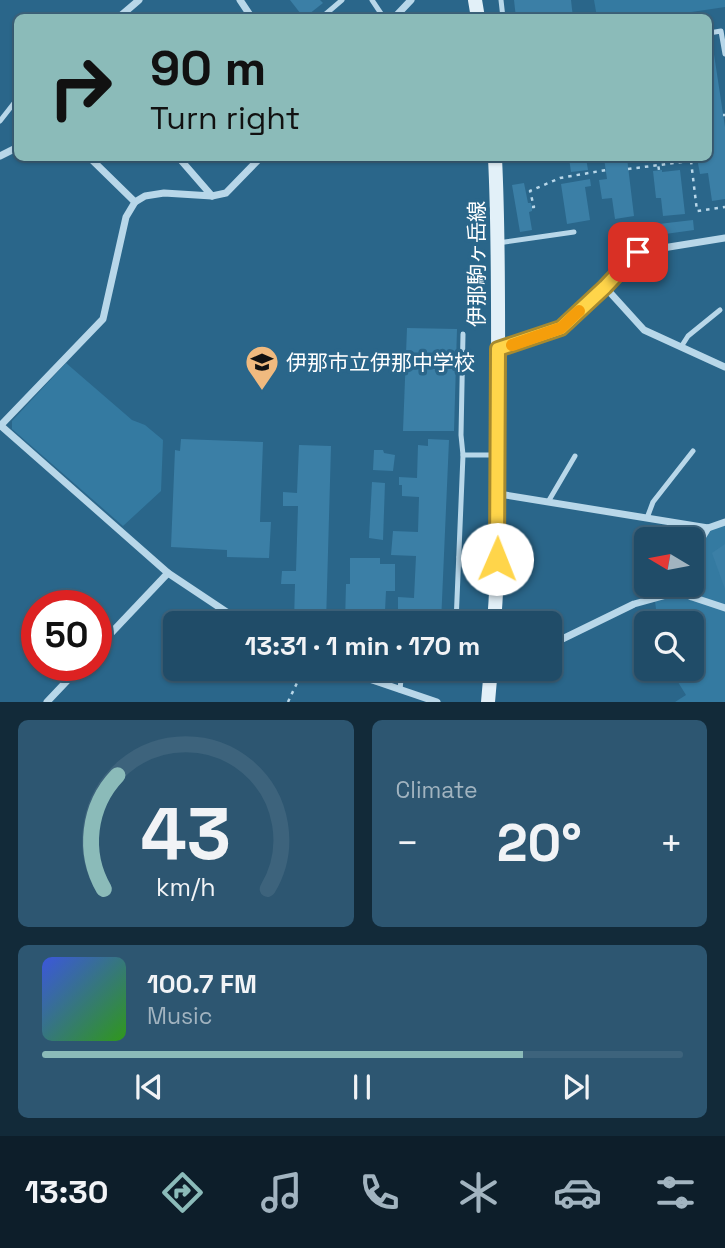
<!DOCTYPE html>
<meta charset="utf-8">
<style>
body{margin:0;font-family:"Space Grotesk","Noto Sans JP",sans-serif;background:#2d5671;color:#f1f3f6;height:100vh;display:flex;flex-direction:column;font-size:26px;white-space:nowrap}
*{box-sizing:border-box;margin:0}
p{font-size:23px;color:#a2b4c0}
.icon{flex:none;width:38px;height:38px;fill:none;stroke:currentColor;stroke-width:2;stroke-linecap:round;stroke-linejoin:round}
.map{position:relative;height:702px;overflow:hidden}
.panel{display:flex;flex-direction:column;gap:18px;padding:18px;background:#122a39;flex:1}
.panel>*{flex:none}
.hud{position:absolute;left:14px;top:14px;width:698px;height:147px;border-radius:10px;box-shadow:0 2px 5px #0004,0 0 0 2px #3d637c;background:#8bbbb9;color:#111;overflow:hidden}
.needle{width:46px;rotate:280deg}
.tools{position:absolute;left:634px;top:527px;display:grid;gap:14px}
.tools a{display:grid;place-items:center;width:70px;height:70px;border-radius:10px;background:#204c68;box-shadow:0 2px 5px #0004,0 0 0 2px #3d637c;font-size:35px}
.speed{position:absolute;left:21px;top:590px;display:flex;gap:14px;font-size:35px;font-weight:700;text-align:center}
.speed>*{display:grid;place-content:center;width:91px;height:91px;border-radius:50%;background:#204c68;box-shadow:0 2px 5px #0004,0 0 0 2px #3d637c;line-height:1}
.speed .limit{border:10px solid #d22;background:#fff;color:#111}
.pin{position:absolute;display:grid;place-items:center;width:60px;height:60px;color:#fff;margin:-30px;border-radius:14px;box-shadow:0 4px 10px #0006}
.me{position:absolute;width:77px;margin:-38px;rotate:1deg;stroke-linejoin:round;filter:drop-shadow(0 0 5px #0008)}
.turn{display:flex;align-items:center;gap:24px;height:147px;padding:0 21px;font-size:32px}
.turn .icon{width:91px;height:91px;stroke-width:2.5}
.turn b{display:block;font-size:49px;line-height:60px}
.big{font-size:52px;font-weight:700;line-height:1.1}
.panel .tile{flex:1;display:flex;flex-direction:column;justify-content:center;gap:10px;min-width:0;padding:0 24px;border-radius:10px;background:#2d5671}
.panel .dial{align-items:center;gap:0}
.dial svg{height:182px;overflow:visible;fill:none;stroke:#3d637c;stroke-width:7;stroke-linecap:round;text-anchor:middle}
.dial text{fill:#f1f3f6;stroke:none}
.song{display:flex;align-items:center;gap:21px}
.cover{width:84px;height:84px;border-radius:10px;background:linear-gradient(135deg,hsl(230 70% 55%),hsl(110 70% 35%))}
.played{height:7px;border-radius:4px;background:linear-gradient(90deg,#8bbbb9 75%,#3d637c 75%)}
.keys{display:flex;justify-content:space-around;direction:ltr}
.heat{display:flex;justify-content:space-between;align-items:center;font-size:38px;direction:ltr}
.panel .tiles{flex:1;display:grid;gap:18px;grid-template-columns:1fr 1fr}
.tile:last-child{grid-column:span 2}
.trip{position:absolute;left:163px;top:611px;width:399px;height:70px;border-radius:10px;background:#204c68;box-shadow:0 2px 5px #0004,0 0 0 2px #3d637c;font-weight:700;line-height:70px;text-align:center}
.menu{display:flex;height:112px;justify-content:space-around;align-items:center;background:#0d1e2a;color:#a2b4c0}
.menu .icon{width:49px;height:49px}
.menu .active{color:#8bbbb9}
.menu b{font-size:32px;color:#f1f3f6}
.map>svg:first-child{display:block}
.green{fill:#347aa1}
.building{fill:#3b7fa6}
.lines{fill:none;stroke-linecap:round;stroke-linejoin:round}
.path{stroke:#b8d7e9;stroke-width:2.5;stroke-dasharray:3.5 5;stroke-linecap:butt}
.lane{stroke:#b8d7e9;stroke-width:5}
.street{stroke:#b8d7e9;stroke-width:7}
.secondary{stroke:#e2f0f8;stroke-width:14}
.route-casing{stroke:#a68a30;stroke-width:18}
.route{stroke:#ffd54a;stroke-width:12}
.slow{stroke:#f59e0b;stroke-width:12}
.labels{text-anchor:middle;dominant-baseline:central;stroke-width:7;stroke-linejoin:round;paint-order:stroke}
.street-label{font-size:21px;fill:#fff;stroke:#2a668a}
.poi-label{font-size:21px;fill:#fff;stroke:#2a668a;text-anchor:start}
</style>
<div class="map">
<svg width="725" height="702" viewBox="0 0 725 702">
<rect width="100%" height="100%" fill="#2a668a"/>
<g class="green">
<path d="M594,0H725V7L658,17H597Z"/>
<path d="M66,363L132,420L145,425L163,440L161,491L123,526L12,429V421Z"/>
<path d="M725,519V702H675L686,695L673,674L681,669L691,668V623H667L656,609L654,593L661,585L691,584V543L699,533Z"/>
</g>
<g class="building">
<path d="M290,0H320L323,3L304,18Z"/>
<path d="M514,0H571L573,18H516Z"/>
<path d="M712,41L725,127V199L712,201L708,173L700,174L697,158H709V42Z"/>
<path d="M569,158H586L588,170L571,172Z"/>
<path d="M604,158H627L634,216L615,219L612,198L602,199L599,180L607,179Z"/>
<path d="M662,170V172L680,170L685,214L663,216L661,198H656L653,171Z"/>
<path d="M590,179L591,186L585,187L590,220L567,224L561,184Z"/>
<path d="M524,183L528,203H531L532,207V211L529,212L532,230L520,232L512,185Z"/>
<path d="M693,220L694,230L651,236L650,225Z"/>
<path d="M407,328L457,329L454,431H403Z"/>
<path d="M181,439L263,442L260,522H271L269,558L227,557V550L171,547L175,450L180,451Z"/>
<path d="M428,439L449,440L441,623H404V611H398V597L414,598L416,556L391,555L393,531L418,532L419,497L402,496V485H399V477L417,478L418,445L428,446Z"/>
<path d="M299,445L331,446L326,623L294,622L295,584H281L282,571H296L298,506H283V492L297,493Z"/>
<path d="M374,450H383L384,453L395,455L393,471L373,470Z"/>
<path d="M372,482L385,483L383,540L369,538Z"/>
<path d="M725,544V589L712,553Z"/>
<path d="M350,558H380V564H395V591H386L385,611H388V623H345L346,584H350Z"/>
</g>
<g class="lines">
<g class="path">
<path d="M588,17V18"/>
<path d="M723,115H725"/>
<path d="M657,158L659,170"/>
<path d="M691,161L697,211L725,207"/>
<path d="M628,169L698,160"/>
<path d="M532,207H534L530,191L560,178L606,170"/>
<path d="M288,702L304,668"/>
</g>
<g class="lane">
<path d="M372,0L384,18"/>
<path d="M501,0L503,18"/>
<path d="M321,18L342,0"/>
<path d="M709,33L721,31L725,54"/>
<path d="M0,121L18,98"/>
<path d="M498,243L574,232"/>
<path d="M681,347L688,336L720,310"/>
<path d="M463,455H498"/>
<path d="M548,502L575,456"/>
<path d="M647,518L653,502L693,451"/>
<path d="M459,557L497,559"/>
<path d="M456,623L463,455L461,435L463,334"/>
<path d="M419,668L443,670L446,668"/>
<path d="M400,690L402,668"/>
</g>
<g class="street">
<path d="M240,0L252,18"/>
<path d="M118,18L139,0"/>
<path d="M394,18L411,0"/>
<path d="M0,156L18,147"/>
<path d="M90,158L135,202"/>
<path d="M179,158L212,196"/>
<path d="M605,287L644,330L725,367"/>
<path d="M499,349L561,328L605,287L638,252L725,238"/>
<path d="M0,425L168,573L243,623"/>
<path d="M0,426L103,319L126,217L135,202L145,196L164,193L212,196L226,193L260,158"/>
<path d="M499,494L708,528L725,522"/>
<path d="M691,556L708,528"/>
<path d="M672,587L692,597L725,608"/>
<path d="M550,645L634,604L663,596L673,584"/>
<path d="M96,649L168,573"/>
<path d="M337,668L437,702"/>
<path d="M47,702L82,665"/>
</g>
<g class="secondary">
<path d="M475,0L478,18"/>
<path d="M494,623C500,549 498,473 498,398C498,318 499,238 495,158"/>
<path d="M488,702L491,668"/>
</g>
</g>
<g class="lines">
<defs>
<path id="route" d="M497,559L498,349L561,328L605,287L638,252"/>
</defs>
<use href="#route" class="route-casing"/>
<use href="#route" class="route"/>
<path class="slow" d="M512,345L561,328L579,311"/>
</g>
<defs>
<symbol id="school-pin" viewBox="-11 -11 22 30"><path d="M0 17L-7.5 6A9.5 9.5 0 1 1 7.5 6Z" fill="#f0ba7f" stroke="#2a668a"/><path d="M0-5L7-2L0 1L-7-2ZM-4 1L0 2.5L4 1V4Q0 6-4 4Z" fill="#111"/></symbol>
</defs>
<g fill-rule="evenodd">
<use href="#school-pin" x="243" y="343" width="38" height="52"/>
</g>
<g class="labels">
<g class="street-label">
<text transform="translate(476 264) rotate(-90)">伊那駒ヶ岳線</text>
</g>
<g class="poi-label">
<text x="286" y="362">伊那市立伊那中学校</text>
</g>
</g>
</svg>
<div class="tools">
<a><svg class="needle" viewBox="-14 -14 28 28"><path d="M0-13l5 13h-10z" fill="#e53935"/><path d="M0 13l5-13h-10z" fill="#a2b4c0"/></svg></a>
<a><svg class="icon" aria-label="search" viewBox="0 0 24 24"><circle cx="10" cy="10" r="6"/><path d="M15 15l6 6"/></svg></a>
</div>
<div class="speed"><div class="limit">50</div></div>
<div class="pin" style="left:638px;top:252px;background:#d93025"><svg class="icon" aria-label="arrive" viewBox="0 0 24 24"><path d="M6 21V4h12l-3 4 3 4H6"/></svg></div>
<svg class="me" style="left:497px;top:559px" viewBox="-20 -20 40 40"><circle r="19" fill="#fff"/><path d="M0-13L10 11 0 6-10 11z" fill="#ffd54a"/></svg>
<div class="trip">13:31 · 1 min · 170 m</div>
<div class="hud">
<div class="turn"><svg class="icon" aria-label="right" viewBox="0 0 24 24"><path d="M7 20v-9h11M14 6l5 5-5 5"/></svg><div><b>90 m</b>Turn right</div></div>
</div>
</div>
<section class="panel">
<div class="tiles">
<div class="tile dial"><svg viewBox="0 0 100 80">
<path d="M14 69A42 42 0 1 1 86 69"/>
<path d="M14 69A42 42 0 0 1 20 19" stroke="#8bbbb9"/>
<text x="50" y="56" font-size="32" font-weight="700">43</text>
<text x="50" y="72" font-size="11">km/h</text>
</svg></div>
<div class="tile"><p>Climate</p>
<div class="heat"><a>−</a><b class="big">20°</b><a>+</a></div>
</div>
<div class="tile">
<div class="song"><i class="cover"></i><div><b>100.7 FM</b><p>Music</p></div></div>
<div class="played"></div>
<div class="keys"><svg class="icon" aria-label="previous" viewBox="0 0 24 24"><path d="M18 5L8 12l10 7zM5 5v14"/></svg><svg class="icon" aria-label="pause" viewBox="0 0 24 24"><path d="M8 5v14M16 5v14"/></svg><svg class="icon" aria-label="next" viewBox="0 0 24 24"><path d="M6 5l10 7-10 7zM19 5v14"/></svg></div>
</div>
</div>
</section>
<nav class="menu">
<b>13:30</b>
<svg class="icon active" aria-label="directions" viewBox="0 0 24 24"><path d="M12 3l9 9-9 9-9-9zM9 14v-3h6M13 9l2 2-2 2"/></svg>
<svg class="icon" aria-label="music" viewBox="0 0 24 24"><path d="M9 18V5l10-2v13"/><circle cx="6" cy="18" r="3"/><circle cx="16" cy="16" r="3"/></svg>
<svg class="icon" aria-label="phone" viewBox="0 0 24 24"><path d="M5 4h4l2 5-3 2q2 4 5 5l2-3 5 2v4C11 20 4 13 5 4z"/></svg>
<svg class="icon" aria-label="climate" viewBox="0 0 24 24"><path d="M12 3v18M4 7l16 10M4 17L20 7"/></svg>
<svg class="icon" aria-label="car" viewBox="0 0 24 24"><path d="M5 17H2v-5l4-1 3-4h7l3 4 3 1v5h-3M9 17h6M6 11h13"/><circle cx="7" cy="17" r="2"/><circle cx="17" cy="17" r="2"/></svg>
<svg class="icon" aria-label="filters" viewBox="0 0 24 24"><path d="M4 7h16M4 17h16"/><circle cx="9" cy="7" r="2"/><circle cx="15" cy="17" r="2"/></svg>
</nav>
